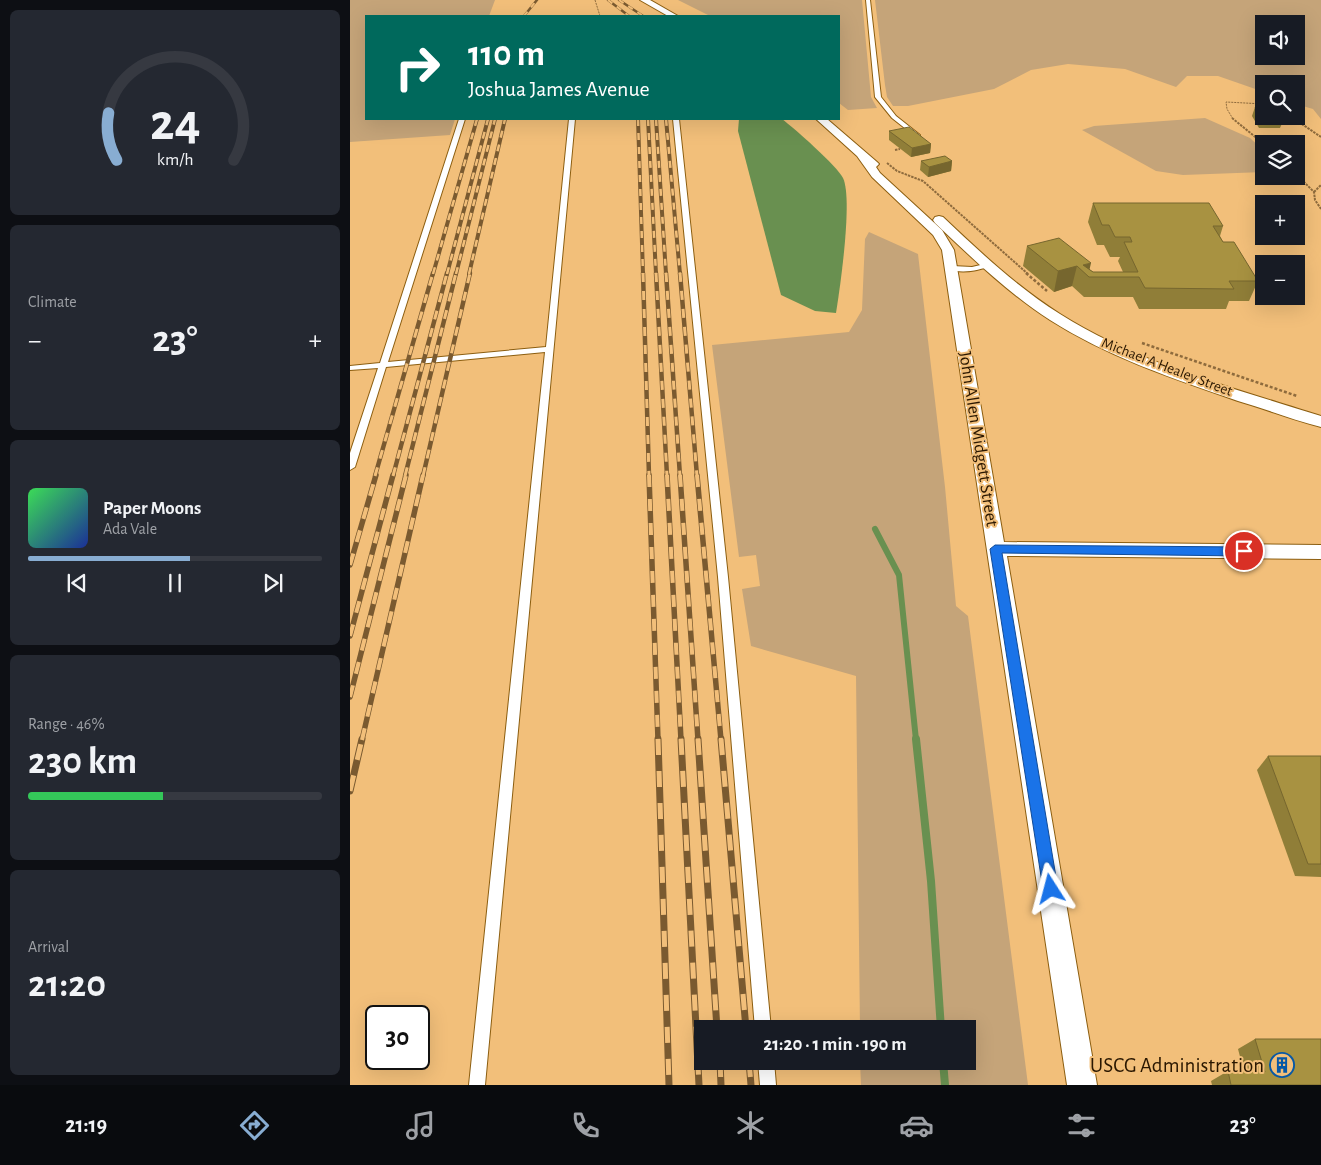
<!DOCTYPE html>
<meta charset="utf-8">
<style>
body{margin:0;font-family:"Alegreya Sans",sans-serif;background:#242831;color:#f1f3f6;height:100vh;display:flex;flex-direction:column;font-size:19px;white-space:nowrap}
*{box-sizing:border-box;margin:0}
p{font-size:16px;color:#9ea1a6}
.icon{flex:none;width:28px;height:28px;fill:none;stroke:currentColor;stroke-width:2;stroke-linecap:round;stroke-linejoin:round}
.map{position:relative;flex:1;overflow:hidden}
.panel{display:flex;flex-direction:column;gap:10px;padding:10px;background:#0d0f14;width:350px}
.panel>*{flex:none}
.hud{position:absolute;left:15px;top:15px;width:475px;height:105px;border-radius:0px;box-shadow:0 5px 20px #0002;background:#00695c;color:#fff;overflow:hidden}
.tools{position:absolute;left:905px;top:15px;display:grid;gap:10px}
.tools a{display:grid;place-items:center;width:50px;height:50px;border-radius:0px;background:#171b24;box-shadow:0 5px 20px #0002;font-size:25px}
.speed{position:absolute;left:15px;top:1005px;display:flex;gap:10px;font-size:25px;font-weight:700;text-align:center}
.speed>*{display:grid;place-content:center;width:65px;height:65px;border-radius:50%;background:#171b24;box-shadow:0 5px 20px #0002;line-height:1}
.speed .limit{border:2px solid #111;border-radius:8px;background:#fff;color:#111}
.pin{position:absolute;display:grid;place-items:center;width:42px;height:42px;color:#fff;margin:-21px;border:2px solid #fff;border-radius:50%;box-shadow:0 1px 5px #0007}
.me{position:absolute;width:55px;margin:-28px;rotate:351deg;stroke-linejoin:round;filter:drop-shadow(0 0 4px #0008)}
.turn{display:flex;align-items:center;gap:18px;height:105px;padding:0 20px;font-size:22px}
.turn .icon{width:65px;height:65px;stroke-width:2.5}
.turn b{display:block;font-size:35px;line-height:42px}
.big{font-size:38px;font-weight:700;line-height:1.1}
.panel .widget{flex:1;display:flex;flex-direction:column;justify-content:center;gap:8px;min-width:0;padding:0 18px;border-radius:8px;background:#242831}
.panel .dial{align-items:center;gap:0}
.dial svg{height:130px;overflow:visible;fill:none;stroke:#363941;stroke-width:7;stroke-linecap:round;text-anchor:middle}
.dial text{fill:#f1f3f6;stroke:none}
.song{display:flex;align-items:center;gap:15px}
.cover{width:60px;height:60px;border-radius:8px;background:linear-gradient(135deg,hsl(130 70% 55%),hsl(230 70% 35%))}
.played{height:5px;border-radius:2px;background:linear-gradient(90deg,#88add2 55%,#363941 55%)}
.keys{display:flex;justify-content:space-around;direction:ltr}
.heat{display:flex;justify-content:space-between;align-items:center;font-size:28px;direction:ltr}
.charge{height:8px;border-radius:4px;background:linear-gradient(90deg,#34c759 46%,#363941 0)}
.trip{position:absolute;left:344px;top:1020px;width:282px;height:50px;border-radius:0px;background:#171b24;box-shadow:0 5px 20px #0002;font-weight:700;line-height:50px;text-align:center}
.dock{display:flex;height:80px;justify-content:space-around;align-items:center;background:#090b0e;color:#9ea1a6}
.dock .icon{width:35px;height:35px}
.dock .on{color:#88add2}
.dock b{font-size:22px;color:#f1f3f6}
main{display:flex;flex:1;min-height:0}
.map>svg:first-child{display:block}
.green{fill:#c5a479;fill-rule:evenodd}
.water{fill:#699050}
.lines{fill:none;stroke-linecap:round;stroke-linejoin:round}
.stream-far1{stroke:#699050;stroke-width:6}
.stream{stroke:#699050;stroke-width:8}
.service-casing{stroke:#8c5e10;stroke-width:2}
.minor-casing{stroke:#8c5e10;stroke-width:2}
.path-far2{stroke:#8e6b3d;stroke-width:1;stroke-dasharray:2 1;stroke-linecap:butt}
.path-far1{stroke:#8e6b3d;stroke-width:2;stroke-dasharray:2.5 1;stroke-linecap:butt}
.path{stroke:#8e6b3d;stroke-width:2.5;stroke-dasharray:3 2;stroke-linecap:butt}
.service{fill:#fff;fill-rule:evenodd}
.minor{fill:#fff;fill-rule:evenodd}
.rail-far4-casing{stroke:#7a5a30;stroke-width:2.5}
.rail-far3-casing{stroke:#7a5a30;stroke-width:4}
.rail-far2-casing{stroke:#7a5a30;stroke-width:4.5}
.rail-far1-casing{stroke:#7a5a30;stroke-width:5.5}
.rail-casing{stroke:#7a5a30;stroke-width:7}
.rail-far4{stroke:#f2bf7a;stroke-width:2;stroke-dasharray:5.5;stroke-linecap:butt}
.rail-far3{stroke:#f2bf7a;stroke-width:2.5;stroke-dasharray:7;stroke-linecap:butt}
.rail-far2{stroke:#f2bf7a;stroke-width:3;stroke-dasharray:9;stroke-linecap:butt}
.rail-far1{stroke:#f2bf7a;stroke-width:4;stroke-dasharray:12;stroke-linecap:butt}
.rail{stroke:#f2bf7a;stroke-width:5;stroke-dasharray:16;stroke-linecap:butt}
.wall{fill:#907e38}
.shaded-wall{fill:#76662e}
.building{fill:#a89241;stroke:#76662e}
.route{fill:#1a73e8;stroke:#114b97}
.labels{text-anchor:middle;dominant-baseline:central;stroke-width:4;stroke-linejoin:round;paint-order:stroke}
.far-street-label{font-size:15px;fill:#2a1700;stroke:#f2bf7a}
.street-label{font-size:18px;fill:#2a1700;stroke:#f2bf7a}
.near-poi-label{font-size:21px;fill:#2a1700;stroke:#f2bf7a;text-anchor:end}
</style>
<main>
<section class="panel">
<div class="widget dial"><svg viewBox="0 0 100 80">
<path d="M14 69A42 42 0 1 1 86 69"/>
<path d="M14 69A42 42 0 0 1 9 40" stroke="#88add2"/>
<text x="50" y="56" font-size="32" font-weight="700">24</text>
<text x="50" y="72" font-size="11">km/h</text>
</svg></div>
<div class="widget"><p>Climate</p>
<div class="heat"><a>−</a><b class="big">23°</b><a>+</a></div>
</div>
<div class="widget">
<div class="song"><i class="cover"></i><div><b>Paper Moons</b><p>Ada Vale</p></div></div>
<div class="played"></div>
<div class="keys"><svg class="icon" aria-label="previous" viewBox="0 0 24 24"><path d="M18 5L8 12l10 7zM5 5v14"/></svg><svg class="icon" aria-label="pause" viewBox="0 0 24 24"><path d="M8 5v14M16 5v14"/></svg><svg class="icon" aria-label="next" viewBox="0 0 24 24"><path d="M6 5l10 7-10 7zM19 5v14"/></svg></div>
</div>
<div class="widget"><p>Range · 46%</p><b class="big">230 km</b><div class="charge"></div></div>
<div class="widget"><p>Arrival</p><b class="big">21:20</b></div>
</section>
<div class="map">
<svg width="971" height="1085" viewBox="0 0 971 1085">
<rect width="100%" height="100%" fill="#f2bf7a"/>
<g class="green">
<path d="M0,0H145L139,16H16V119H105L100,135L0,142Z"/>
<path d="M328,0H512L521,97L527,108L498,110L489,103V16H360Z"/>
<path d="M525,0H971V119L963,109L946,104V84H914V92L868,76H837L826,87L775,69L718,64L681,70L644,89L558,106H543L537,97L535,85ZM914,24H946V56H914Z"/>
<path d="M855,118L900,138L914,151V172L833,175L806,171L732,130L744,126Z"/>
<path d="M519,232L568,254L595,487L606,606L618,616L678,1085H511L510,1061H618V1029H510L506,676L401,646L392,589L410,586L406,555L389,557L362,345L499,332L512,310L515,239Z"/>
</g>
<path class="water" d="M389,119H432C444,128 487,166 493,178C503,199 490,288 486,313L465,311L431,295L388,131Z"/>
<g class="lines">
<path class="stream-far1" d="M525,529L549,575L566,740"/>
<g class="stream">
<path d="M566,739L581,881L591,1029"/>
<path d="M593,1061L595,1085"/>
</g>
<defs>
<g id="service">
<path d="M516,0H520L531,97L546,116L570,135V137H566L542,118L525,97Z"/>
<path d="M109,119H115L38,362L196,347L219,119H225L135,1085H119L195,352L36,367L5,467L0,470V453L28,368L0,370V366L30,363Z"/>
<path d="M323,119H329L378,577L421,1029H405L368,577Z"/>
<path d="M639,263L643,265L641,266C629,270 610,275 598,268L602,266L622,267Z"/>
<path d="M408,1061H424L426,1085H410Z"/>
</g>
<g id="minor">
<path d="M290,0H300L328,16H318Z"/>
<path d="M466,119H477L527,162L529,164L526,167L530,173L592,230L604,250L654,542L971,545V559L657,556L747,1085H717L592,250L583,235L522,177L507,156Z"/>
<path d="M589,216L593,217C630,252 667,287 710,314C789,364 883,388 971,416V427C943,420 916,409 888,401C824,379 758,357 700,320C658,293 621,257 585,223L583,220L585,217Z"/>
</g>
</defs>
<use href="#service" class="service-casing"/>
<use href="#minor" class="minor-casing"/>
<g class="path-far2">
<path d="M245,0L250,16"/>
<path d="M940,116L945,119"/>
<path d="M883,119L877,109L876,102L914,104"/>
</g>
<g class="path-far1">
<path d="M882,118L914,144"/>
<path d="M943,118L971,137"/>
<path d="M545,150L550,149"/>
<path d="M537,163L547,171L573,181L678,274"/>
<path d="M946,174L964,192L965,200L971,209"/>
<path d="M964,192L971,185"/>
</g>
<g class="path">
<path d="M676,273L697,291"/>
<path d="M792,343L947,396"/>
</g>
<use href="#service" class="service"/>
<use href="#minor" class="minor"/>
<defs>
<g id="rail-far4">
<path d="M258,0L279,16"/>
<path d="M269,0L293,16"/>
<path d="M174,16L187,0"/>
</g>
<g id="rail-far3">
<path d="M288,119L293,274"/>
<path d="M298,119L306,274"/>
<path d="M306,119L316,274"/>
<path d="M316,119L330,274"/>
<path d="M83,274L127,119"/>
<path d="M97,274L138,119"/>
<path d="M106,274L145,119"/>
<path d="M119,274L155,119"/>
</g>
<g id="rail-far2">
<path d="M293,273L299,476"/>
<path d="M306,273L317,476"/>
<path d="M316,273L330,476"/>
<path d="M330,273L347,476"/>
<path d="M25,476L83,273"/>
<path d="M43,476L97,273"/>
<path d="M55,476L106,273"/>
<path d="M73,476L120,273"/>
</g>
<g id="rail-far1">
<path d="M299,475L308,740"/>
<path d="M317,475L331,740"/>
<path d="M330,475L348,740"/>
<path d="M347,475L371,740"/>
<path d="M0,565L26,475"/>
<path d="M0,636L43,475"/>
<path d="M0,697L56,475"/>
<path d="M12,740L73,475"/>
</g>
<g id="rail">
<path d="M308,739L319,1085"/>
<path d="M331,739L349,1085"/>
<path d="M348,739L367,1029"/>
<path d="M371,739L396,1029"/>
<path d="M0,791L12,739"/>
<path d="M370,1061L371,1085"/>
<path d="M399,1061L401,1085"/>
</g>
</defs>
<use href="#rail-far4" class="rail-far4-casing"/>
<use href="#rail-far3" class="rail-far3-casing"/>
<use href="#rail-far2" class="rail-far2-casing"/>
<use href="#rail-far1" class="rail-far1-casing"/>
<use href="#rail" class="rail-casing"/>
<use href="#rail-far4" class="rail-far4"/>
<use href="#rail-far3" class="rail-far3"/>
<use href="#rail-far2" class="rail-far2"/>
<use href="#rail-far1" class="rail-far1"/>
<use href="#rail" class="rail"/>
</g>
<g class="wall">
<path d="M905,107L934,119L930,128H909L902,116Z"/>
<path d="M539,131L581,144L580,153L561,157L539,140Z"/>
<path d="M571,161H602L601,171L578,177L570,170Z"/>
<path d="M743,203L873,226L870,236L873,242L908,281L899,301H879L876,309H789L783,297H734L722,286L704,292L673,266L677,246L739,269L743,272H773L768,261L770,257H760L754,245H747L738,222Z"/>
<path d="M918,756H971V877L945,876L907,770Z"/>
<path d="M905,1039L971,1085H862L861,1081L878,1071L894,1072L888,1049Z"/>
</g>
<g class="shaded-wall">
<path d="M581,144L580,153L561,157L562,148Z"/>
<path d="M602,161L601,171L578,177L579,167Z"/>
<path d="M741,263L738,276L733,265Z"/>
<path d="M727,266L722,286L704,292L708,271Z"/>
</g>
<g class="building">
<path d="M905,107H914V116H931L934,119H913Z"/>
<path d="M559,127L581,144L562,148L539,131Z"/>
<path d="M595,156L602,161L579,167L571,161Z"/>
<path d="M743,203H859L873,226H863L873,242H884L908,281H879L884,289L795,288L789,277H739L727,266L708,271L677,246L709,238L741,263L733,265L743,272H788L774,242H782L780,237H765L759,225H752Z"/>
<path d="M918,756H971V864H958Z"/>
<path d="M905,1039H971V1085H881L878,1071L915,1072Z"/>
</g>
<path class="route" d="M645,545L894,547L900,551L894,556L652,553L708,889L706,894L701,897L695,894L693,889L640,549Z"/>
<defs>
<symbol id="building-ring" viewBox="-11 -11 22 22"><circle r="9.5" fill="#f2bf7a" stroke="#0758a6" stroke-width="1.5"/><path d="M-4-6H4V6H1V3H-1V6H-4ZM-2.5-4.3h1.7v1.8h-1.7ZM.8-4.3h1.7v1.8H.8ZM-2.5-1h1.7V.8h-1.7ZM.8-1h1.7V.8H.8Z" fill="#0758a6"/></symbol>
</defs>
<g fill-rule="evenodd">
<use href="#building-ring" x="918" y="1051" width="28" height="28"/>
</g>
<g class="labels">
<g class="far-street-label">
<text transform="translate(817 367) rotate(21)">Michael A Healey Street</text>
</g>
<g class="street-label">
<text transform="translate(628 439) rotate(81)">John Allen Midgett Street</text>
</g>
<g class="near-poi-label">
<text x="914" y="1065">USCG Administration</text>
</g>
</g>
</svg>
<div class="tools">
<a><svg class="icon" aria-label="sound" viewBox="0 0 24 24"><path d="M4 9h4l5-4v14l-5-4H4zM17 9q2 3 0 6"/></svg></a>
<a><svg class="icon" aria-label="search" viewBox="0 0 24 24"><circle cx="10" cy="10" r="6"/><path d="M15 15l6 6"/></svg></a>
<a><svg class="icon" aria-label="layers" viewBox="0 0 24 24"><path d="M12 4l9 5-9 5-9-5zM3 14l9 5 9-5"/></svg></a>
<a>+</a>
<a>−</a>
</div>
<div class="speed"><div class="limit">30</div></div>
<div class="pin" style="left:894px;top:551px;background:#d93025"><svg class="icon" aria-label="arrive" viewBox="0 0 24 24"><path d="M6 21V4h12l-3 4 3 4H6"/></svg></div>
<svg class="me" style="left:701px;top:889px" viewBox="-20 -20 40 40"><path d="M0-17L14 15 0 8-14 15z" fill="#1a73e8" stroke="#fff" stroke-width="4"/></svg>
<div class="trip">21:20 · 1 min · 190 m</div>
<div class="hud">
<div class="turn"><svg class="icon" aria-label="right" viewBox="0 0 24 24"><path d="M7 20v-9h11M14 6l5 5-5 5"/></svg><div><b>110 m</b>Joshua James Avenue</div></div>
</div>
</div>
</main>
<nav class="dock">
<b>21:19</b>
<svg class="icon on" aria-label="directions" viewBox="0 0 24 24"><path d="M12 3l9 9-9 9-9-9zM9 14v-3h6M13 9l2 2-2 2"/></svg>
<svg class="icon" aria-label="music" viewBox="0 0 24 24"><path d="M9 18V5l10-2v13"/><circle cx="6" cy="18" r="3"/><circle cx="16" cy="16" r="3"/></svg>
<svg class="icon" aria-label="phone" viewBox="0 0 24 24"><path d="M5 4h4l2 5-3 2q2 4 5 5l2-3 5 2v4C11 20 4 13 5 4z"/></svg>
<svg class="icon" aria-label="climate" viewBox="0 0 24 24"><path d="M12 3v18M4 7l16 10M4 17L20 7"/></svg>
<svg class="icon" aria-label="car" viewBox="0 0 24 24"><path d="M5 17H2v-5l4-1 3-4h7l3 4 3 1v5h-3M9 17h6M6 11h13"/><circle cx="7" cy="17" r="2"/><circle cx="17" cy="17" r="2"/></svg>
<svg class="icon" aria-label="filters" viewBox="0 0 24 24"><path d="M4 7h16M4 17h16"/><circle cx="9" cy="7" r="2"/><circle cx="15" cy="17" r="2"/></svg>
<b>23°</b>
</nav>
